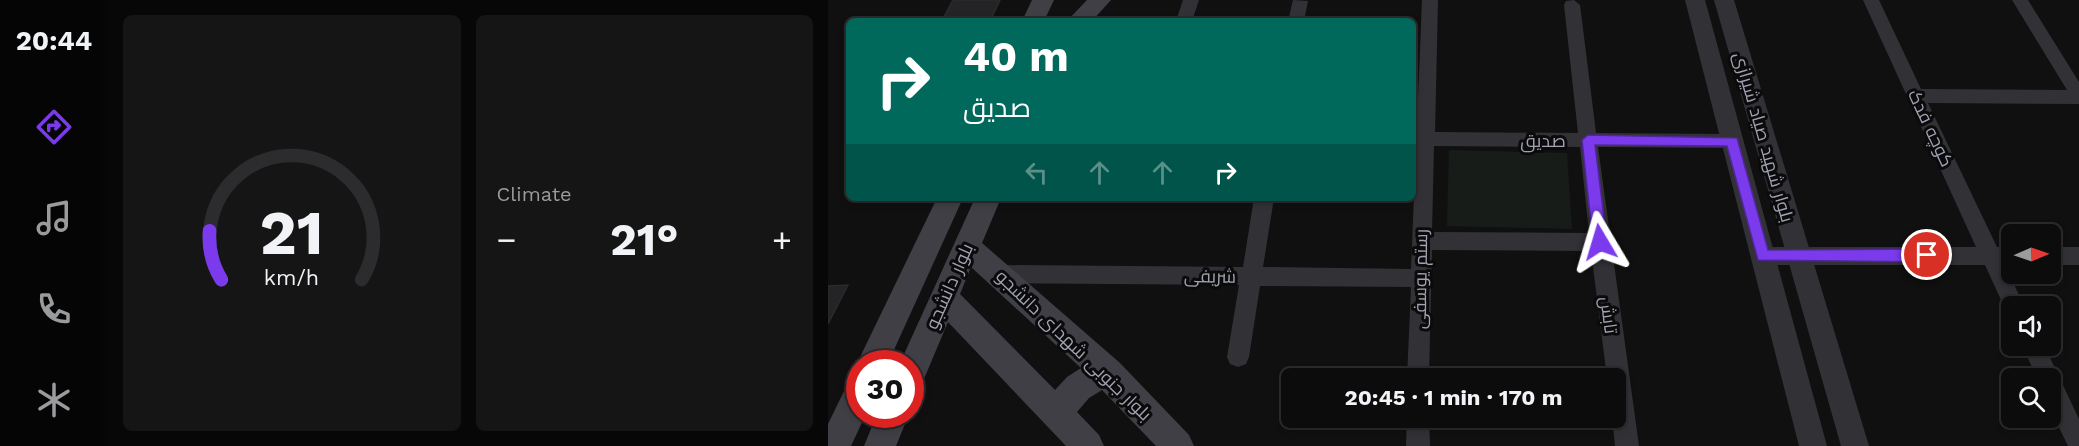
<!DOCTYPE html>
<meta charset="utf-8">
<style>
body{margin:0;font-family:"Work Sans",Cairo,sans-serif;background:#151516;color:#f1f3f6;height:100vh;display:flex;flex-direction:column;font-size:22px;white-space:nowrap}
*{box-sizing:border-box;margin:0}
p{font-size:20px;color:#9a9b9d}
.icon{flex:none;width:33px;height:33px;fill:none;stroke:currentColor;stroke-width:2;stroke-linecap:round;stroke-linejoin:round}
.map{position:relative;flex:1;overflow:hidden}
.side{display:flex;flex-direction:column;gap:15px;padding:15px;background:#070707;width:720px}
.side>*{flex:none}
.top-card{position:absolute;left:18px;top:18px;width:570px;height:183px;border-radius:9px;box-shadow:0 3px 9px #0003,0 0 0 2px #2c2c2e;background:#00695c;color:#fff;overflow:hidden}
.needle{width:39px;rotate:88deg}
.buttons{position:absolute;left:1173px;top:224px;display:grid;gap:12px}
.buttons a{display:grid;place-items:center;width:60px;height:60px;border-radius:9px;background:#0c0c0d;box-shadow:0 3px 9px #0003,0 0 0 2px #2c2c2e;font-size:30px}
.speed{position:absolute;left:18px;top:350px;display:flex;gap:12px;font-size:30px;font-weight:700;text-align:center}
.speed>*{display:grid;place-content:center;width:78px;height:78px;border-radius:50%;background:#0c0c0d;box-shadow:0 3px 9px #0003,0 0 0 2px #2c2c2e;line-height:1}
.speed .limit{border:9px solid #d22;background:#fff;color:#111}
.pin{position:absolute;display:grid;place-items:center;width:51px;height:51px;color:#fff;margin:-26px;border:3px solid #fff;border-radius:50%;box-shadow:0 2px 6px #0007}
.me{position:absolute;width:66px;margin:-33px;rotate:353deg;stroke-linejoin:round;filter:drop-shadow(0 0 4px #0008)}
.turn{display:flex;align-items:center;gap:21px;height:126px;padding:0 18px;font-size:27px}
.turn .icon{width:78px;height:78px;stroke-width:2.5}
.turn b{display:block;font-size:42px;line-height:51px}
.lanes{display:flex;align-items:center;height:57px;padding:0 18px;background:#0003;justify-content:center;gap:30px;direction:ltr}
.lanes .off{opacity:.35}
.big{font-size:45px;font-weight:700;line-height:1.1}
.side .tile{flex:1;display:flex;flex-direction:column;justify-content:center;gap:9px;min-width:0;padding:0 21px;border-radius:9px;background:#151516}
.side .dial{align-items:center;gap:0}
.dial svg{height:156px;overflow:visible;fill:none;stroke:#2c2c2e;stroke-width:7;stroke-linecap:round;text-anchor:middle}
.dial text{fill:#f1f3f6;stroke:none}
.heat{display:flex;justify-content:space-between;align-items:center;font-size:33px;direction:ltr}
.side .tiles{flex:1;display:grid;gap:15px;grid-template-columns:repeat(2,1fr)}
.trip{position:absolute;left:453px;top:368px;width:345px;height:60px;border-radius:9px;background:#0c0c0d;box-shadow:0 3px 9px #0003,0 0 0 2px #2c2c2e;font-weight:700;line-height:60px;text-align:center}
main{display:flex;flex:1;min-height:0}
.menu{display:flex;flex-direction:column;width:108px;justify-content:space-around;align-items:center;background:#050505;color:#9a9b9d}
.menu .icon{width:42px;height:42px}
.menu .selected{color:#7c3aed}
.menu b{font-size:27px;color:#f1f3f6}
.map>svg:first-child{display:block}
.green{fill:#171c19}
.building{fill:#242325;stroke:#2b2a2d;stroke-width:1.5}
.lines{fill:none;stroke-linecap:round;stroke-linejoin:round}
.minor{fill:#323136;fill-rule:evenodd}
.tertiary{fill:#323136;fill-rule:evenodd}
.secondary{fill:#403f46;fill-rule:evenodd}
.route{fill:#7c3aed;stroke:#51269a;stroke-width:1.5}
.labels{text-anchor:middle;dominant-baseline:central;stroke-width:6;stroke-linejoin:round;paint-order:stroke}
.street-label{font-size:18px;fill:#a1a2b2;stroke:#0b0b0c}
</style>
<main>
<nav class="menu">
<b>20:44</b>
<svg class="icon selected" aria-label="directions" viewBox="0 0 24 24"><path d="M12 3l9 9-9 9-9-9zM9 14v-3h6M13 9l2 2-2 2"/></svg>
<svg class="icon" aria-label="music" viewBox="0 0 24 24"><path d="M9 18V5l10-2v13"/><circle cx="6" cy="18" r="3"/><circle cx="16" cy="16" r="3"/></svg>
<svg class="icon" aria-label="phone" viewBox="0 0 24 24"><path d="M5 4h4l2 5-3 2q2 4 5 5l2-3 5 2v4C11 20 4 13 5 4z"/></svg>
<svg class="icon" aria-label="climate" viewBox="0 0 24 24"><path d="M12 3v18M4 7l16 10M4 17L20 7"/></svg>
</nav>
<section class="side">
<div class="tiles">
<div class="tile dial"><svg viewBox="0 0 100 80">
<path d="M14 69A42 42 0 1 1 86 69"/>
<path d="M14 69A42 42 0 0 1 8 44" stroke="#7c3aed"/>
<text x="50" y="56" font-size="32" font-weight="700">21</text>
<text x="50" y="72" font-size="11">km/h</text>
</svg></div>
<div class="tile"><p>Climate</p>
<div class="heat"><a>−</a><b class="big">21°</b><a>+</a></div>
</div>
</div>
</section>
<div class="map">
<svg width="1251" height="446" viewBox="0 0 1251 446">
<rect width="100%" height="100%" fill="#101011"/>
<path class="green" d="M621,150L739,153L744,229L619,226Z"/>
<g class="building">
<path d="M125,0H172L162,21H114Z"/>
<path d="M20,285L0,324V286Z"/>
</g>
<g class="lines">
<g class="minor">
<path d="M355,0H371L364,21H348Z"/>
<path d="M465,0L480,1L476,21H460Z"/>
<path d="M594,0H610L607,132L750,133L736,5L738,1L746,0L752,5L768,133L904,134L910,136L913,141L910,146L904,148L770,147L811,446H787L784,417H788V378H779L763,251L604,250L601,378H579L583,287L432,286L421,357L418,364L410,367L402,364L399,357L411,285L173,283L166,280L163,274L166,268L173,265L415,267L426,198H446L435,267L583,269ZM606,146L752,147L761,233L604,232Z"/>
<path d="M1035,0H1051L1093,89L1239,90L1184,0H1200L1251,82V104L1100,103L1169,247H1184V265H1177L1196,306H1184V315L1179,313L1157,265H935L928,262L925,256L928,250L935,247H1148Z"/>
<rect x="1222" y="247" width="29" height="18"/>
<path d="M1194,345H1216L1251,419V446H1240L1222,409V378H1209Z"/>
<path d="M579,417H601L602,446H578Z"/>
</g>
<g class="tertiary">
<path d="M857,0H877L999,446H971Z"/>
<path d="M886,0H906L1041,446H1013Z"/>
</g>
<g class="secondary">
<path d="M204,0H226L216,21H194Z"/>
<path d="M259,0H283L264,21H239Z"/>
<path d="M109,198H135L60,363H32V367L30,363L34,353Z"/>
<path d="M147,198H173L154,243L292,363L361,435L366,446H328L274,390L261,398L249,412L271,435L276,446H238L120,322L93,386L82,390V363H72ZM143,267L253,368L239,377L227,390L132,294Z"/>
<path d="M32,377V414H38L23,446H0V424L21,381Z"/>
<path d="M49,414H81L68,446H36Z"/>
</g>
</g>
<path class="route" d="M760,135L909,138L940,250L1099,249L1104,251L1106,255L1104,260L1099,262L930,260L899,146L767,145L779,242L777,247H767L765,242L754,140Z"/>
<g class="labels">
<g class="street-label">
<text transform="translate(1103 128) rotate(65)">کوچه فدک</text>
<text transform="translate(936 137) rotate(74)">بلوار شهید صیاد شیرازی</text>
<text x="715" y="140">صدیق</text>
<text transform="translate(382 276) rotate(1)">شریفی</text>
<text transform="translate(592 279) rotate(-89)">رستم یوسفی</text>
<text transform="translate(121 286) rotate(-66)">بلوار دانشجو</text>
<text transform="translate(781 315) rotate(82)">تابش</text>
<text transform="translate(246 345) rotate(44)">بلوار جنوبی شهدای دانشجو</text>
</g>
</g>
</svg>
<div class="buttons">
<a><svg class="needle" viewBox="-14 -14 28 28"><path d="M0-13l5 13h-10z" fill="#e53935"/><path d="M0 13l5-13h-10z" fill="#9a9b9d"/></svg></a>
<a><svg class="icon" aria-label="sound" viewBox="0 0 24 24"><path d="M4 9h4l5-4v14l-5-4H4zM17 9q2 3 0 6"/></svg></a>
<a><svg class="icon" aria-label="search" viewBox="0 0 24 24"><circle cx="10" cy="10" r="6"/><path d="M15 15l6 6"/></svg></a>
</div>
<div class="speed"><div class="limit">30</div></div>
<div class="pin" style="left:1099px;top:255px;background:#d93025"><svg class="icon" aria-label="arrive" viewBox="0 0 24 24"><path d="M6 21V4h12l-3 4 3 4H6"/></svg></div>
<svg class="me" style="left:772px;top:242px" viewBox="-20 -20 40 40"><path d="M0-17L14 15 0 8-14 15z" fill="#7c3aed" stroke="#fff" stroke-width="4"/></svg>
<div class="trip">20:45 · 1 min · 170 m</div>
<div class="top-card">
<div class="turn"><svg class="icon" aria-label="right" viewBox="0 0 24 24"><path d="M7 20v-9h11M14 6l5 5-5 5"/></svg><div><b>40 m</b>صدیق</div></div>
<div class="lanes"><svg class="icon off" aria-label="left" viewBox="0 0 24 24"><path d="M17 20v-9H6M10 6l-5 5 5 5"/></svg><svg class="icon off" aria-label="ahead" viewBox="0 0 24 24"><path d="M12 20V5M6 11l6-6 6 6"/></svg><svg class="icon off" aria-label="ahead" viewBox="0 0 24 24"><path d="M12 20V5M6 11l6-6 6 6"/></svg><svg class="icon" aria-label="right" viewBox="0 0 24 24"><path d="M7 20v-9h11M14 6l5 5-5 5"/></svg></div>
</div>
</div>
</main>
